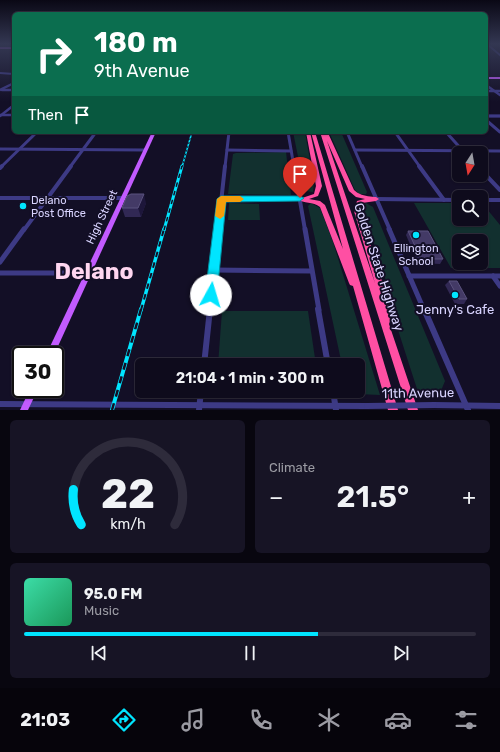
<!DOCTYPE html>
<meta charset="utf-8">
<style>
body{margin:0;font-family:Rubik,sans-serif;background:#171425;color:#f1f3f6;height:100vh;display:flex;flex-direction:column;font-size:15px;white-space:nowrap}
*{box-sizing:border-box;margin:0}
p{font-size:13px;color:#9b9ba3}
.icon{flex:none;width:22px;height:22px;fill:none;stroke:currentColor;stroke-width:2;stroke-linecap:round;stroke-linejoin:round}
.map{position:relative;height:410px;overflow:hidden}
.side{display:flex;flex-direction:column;gap:10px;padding:10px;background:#08060f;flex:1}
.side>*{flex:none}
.hud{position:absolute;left:12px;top:12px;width:476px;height:122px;border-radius:6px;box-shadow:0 1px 3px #0004,0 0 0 1px #2e2b3b;background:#0b6e4f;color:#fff;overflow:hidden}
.needle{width:26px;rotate:191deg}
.tools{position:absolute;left:452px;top:146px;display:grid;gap:8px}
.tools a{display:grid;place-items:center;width:36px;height:36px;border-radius:6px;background:#0e0b1c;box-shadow:0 1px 3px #0004,0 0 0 1px #2e2b3b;font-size:20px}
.speed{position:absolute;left:12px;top:346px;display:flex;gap:8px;font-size:20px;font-weight:700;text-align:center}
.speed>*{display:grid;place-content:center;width:52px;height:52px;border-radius:50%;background:#0e0b1c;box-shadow:0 1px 3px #0004,0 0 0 1px #2e2b3b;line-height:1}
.speed .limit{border:2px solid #111;border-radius:6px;background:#fff;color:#111}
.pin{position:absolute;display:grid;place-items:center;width:34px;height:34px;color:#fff;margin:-41px -17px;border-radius:50% 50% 50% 0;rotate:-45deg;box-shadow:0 0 4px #0007}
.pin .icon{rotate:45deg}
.me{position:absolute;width:44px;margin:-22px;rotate:6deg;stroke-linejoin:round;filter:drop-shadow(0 0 3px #0008)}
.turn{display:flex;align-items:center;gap:14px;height:84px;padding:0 16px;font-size:18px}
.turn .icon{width:52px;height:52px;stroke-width:2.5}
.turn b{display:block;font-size:28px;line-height:34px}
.then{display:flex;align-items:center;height:38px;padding:0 16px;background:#0003;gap:8px;font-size:15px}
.big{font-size:30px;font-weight:600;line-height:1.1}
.side .tile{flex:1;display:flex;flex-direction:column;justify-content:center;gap:6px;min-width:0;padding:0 14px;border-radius:6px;background:#171425}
.side .dial{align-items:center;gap:0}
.dial svg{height:104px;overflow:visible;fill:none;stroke:#2e2b3b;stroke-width:7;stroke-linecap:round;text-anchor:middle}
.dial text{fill:#f1f3f6;stroke:none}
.song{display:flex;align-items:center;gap:12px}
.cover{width:48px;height:48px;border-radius:6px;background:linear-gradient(135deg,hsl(160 70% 55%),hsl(150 70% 35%))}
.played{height:4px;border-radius:2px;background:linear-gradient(90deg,#00e5ff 65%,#2e2b3b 65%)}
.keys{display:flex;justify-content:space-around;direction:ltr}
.heat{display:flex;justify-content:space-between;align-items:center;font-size:22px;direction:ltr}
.side .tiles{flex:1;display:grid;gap:10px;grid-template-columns:1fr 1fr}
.tile:last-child{grid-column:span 2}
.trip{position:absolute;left:135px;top:358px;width:230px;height:40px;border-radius:6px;background:#0e0b1c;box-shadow:0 1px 3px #0004,0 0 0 1px #2e2b3b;font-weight:600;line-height:40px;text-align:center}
.tab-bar{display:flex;height:64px;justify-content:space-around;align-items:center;background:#06040b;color:#9b9ba3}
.tab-bar .icon{width:28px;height:28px}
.tab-bar .selected{color:#00e5ff}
.tab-bar b{font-size:18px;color:#f1f3f6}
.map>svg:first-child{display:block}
.green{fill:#12302f;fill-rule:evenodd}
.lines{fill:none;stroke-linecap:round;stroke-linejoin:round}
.minor-far5{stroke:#3d3a85;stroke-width:2}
.minor-far4{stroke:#3d3a85;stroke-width:2.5}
.minor-far3{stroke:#3d3a85;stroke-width:3}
.minor-far2{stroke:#3d3a85;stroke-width:4}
.minor-far1{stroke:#3d3a85;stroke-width:5}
.minor{stroke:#3d3a85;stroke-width:6}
.major{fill:#c25bff;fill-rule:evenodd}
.highway{fill:#ff4fa3;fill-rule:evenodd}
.rail-far3-casing{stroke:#00e5ff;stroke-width:1.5}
.rail-far2-casing{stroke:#00e5ff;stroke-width:3}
.rail-far1-casing{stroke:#00e5ff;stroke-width:3.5}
.rail-casing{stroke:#00e5ff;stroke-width:4}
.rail-far3{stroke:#130f26;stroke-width:1;stroke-dasharray:2;stroke-linecap:butt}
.rail-far2{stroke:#130f26;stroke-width:1.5;stroke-dasharray:4.5;stroke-linecap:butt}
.rail-far1{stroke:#130f26;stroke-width:2;stroke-dasharray:5.5;stroke-linecap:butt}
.rail{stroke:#130f26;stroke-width:2.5;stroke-dasharray:7;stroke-linecap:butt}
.minor-bridge{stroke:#3d3a85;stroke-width:6}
.wall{fill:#312854}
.shaded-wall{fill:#1d163a}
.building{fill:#433a66;stroke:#5a527e}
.route{fill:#00e5ff;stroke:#0095a6}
.slow{fill:#f59e0b}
.poi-dot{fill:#00e5ff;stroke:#130f26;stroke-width:1.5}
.labels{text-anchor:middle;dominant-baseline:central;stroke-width:4;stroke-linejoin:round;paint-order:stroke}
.poi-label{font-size:11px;fill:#d9d4ff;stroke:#130f26;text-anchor:start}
.street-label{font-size:11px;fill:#d9d4ff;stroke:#130f26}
.near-street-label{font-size:13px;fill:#d9d4ff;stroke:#130f26}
.near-poi-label{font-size:13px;fill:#d9d4ff;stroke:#130f26}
.near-town-label{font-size:23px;font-weight:bold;fill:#ffd6f0;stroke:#130f26}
</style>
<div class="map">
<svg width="500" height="410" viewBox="0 0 500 410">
<rect width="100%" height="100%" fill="#130f26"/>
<g class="green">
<path d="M293,132H305L314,183L313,192L305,191Z"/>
<path d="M329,132H341L367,192L366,194H359L355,190Z"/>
<path d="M286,152L291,195L228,194L233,154L236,153Z"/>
<path d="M229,203L259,204L260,220H228Z"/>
<path d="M311,203L320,208L333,242L380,395L358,394L353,391H358V365H342L308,206Z"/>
<path d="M366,203L373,207L445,381L440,393L418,392L399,333L386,281L362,206Z"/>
<path d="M414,203H459V219H481L482,203L500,225V268H451ZM459,241H481V263H459Z"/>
<path d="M222,311H308L316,365H218Z"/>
</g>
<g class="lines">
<g class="minor-far5">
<path d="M487,44L500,55"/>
<path d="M0,73L14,74"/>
</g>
<g class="minor-far4">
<path d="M486,85L500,95"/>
<path d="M0,90L14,83"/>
<path d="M2,90H14"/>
<path d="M486,91H500"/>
<path d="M0,115H14"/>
<path d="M0,116L14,105"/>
<path d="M486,116H500"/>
</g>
<g class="minor-far3">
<path d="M486,116H500"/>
<path d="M486,120L500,132"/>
<path d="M288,132L294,167"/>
<path d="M347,132L362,167"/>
<path d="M395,132L420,167"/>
<path d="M446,132L463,151"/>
<path d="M0,149L145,150"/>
<path d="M227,150L291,151"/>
<path d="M355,150L500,151"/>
<path d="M1,167L37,132"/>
<path d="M70,167L96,132"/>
<path d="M225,167L229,132"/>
</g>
<g class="minor-far2">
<path d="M294,166L305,230"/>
<path d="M362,166L390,230"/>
<path d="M419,166L444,200"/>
<path d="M0,168L2,166"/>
<path d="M481,170L500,190"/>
<path d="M0,198H123"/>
<path d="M221,199H300"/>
<path d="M376,199L459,200"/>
<path d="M481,200H500"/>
<path d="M24,230L71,166"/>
<path d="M218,230L225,166"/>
</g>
<g class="minor-far1">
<path d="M305,229L319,310"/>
<path d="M389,229L424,310"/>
<path d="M0,262L24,229"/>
<path d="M214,270L311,271"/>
<path d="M0,273H88"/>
<path d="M409,276H500"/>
<path d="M493,276L500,286"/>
<path d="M210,310L219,229"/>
</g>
<g class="minor">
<path d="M318,309L328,365"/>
<path d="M424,309L468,410"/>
<path d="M204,365L210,309"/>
<path d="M333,391L336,410"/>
<path d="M0,404L367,406"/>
<path d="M434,405L500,406"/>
<path d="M199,410L201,391"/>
</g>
<g class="major">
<rect x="0" y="47" width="14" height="2"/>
<rect x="486" y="77" width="14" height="2"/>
<path d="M152,132H156L54,355H46Z"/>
<path d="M30,389H38L28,410H20Z"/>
</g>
<g class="highway">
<path d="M306,132H310L322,186L318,196L309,199L320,201L325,205L343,249L311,132H315L398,410H388L353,286L350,285L349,283L320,207C313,201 304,204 297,199L298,198H302L314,194L316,186Z"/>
<path d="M320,132H327L328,133L354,190C356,192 358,193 360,194C364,196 372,197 376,197L379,199L376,201L362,203L360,211L388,299L390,321L389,324L418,410H408ZM327,141L349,191L356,197L365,199L357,201L354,211L375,283Z"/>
</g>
<defs>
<path id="rail-far3" d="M182,167L192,132"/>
<path id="rail-far2" d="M164,230L182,166"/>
<path id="rail-far1" d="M141,310L164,229"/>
<path id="rail" d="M112,410L141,309"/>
</defs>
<use href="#rail-far3" class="rail-far3-casing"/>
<use href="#rail-far2" class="rail-far2-casing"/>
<use href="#rail-far1" class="rail-far1-casing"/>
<use href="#rail" class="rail-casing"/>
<use href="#rail-far3" class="rail-far3"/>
<use href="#rail-far2" class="rail-far2"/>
<use href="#rail-far1" class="rail-far1"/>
<use href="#rail" class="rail"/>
<path class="minor-bridge" d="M367,406L434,405"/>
</g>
<g class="wall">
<path d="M146,203L141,217H125L122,208Z"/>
<path d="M408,231L443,259L440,264L418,263L406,235Z"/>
<path d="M449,281L467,299L464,304H455L445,285Z"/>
</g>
<path class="shaded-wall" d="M144,194L146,203L141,217L138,208Z"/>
<g class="building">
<path d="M131,194H144L138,208H122L127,196Z"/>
<path d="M408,231H428L443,259H421Z"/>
<path d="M449,281H457L467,299H459Z"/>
</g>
<linearGradient id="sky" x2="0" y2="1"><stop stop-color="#0a0815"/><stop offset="0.43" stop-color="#333752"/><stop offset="1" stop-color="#333752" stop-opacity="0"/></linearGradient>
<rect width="500" height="102" fill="url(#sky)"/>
<path class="route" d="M221,196H300L304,198L300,201L226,202L217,295L216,299L211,300L207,299L205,295L217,199Z"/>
<path class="slow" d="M221,196H240L244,199L240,202H226L224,216L220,219L215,216L217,199Z"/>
<g class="poi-dot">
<circle cx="23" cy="206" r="4"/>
<circle cx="416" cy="235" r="4"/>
<circle cx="455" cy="295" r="4"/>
</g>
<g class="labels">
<g class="poi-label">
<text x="31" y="200">Delano<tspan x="31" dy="13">Post Office</tspan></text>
<text x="416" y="248" text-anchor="middle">Ellington<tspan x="416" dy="13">School</tspan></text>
</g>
<g class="street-label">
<text transform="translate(102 217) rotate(-65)">High Street</text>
</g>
<g class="near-street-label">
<text transform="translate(379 267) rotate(72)">Golden State Highway</text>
<text transform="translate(418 393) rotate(-1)">11th Avenue</text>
</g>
<g class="near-poi-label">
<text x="455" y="309">Jenny's Cafe</text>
</g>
<g class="near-town-label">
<text x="94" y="271">Delano</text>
</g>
</g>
</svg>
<div class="tools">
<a><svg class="needle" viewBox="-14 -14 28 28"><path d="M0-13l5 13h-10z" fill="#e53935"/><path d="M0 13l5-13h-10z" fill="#9b9ba3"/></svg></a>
<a><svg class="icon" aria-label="search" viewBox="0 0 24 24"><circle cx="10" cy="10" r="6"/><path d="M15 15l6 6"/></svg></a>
<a><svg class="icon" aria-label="layers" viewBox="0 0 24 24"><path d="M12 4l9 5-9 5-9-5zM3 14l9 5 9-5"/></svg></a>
</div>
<div class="speed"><div class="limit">30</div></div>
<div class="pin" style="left:300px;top:198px;background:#d93025"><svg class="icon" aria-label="arrive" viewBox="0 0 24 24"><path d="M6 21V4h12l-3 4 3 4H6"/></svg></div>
<svg class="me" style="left:211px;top:295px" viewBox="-20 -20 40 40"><circle r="19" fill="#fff"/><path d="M0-13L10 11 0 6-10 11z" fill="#00e5ff"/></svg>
<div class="trip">21:04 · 1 min · 300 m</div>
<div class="hud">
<div class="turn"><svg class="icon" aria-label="right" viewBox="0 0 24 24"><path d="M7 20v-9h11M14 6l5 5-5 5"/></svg><div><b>180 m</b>9th Avenue</div></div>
<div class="then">Then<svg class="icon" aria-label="arrive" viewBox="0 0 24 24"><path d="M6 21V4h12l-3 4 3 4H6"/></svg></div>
</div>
</div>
<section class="side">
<div class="tiles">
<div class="tile dial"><svg viewBox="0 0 100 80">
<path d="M14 69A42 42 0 1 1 86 69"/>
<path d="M14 69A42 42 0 0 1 8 42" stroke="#00e5ff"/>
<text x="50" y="56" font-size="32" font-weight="700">22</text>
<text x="50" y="72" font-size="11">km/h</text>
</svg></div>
<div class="tile"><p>Climate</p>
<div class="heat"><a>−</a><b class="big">21.5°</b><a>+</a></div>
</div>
<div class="tile">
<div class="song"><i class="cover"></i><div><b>95.0 FM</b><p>Music</p></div></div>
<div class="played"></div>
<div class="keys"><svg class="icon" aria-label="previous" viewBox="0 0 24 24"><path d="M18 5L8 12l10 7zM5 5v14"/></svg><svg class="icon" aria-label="pause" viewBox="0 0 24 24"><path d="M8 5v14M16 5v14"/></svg><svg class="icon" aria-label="next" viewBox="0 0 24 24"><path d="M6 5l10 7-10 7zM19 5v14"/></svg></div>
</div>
</div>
</section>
<nav class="tab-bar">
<b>21:03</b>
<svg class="icon selected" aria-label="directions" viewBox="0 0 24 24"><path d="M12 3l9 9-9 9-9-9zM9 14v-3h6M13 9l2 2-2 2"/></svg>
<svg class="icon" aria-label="music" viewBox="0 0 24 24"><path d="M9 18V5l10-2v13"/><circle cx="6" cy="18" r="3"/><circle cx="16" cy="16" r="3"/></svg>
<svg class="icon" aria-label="phone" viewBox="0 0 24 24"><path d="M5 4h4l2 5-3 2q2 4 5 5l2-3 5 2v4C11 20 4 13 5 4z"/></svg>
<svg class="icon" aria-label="climate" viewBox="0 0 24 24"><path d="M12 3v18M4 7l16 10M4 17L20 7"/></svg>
<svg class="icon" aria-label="car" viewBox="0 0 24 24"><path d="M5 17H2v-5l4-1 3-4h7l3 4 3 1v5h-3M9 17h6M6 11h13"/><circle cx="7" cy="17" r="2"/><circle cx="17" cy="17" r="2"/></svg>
<svg class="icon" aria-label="filters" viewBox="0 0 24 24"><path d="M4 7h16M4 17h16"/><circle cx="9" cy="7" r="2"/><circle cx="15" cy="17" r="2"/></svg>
</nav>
